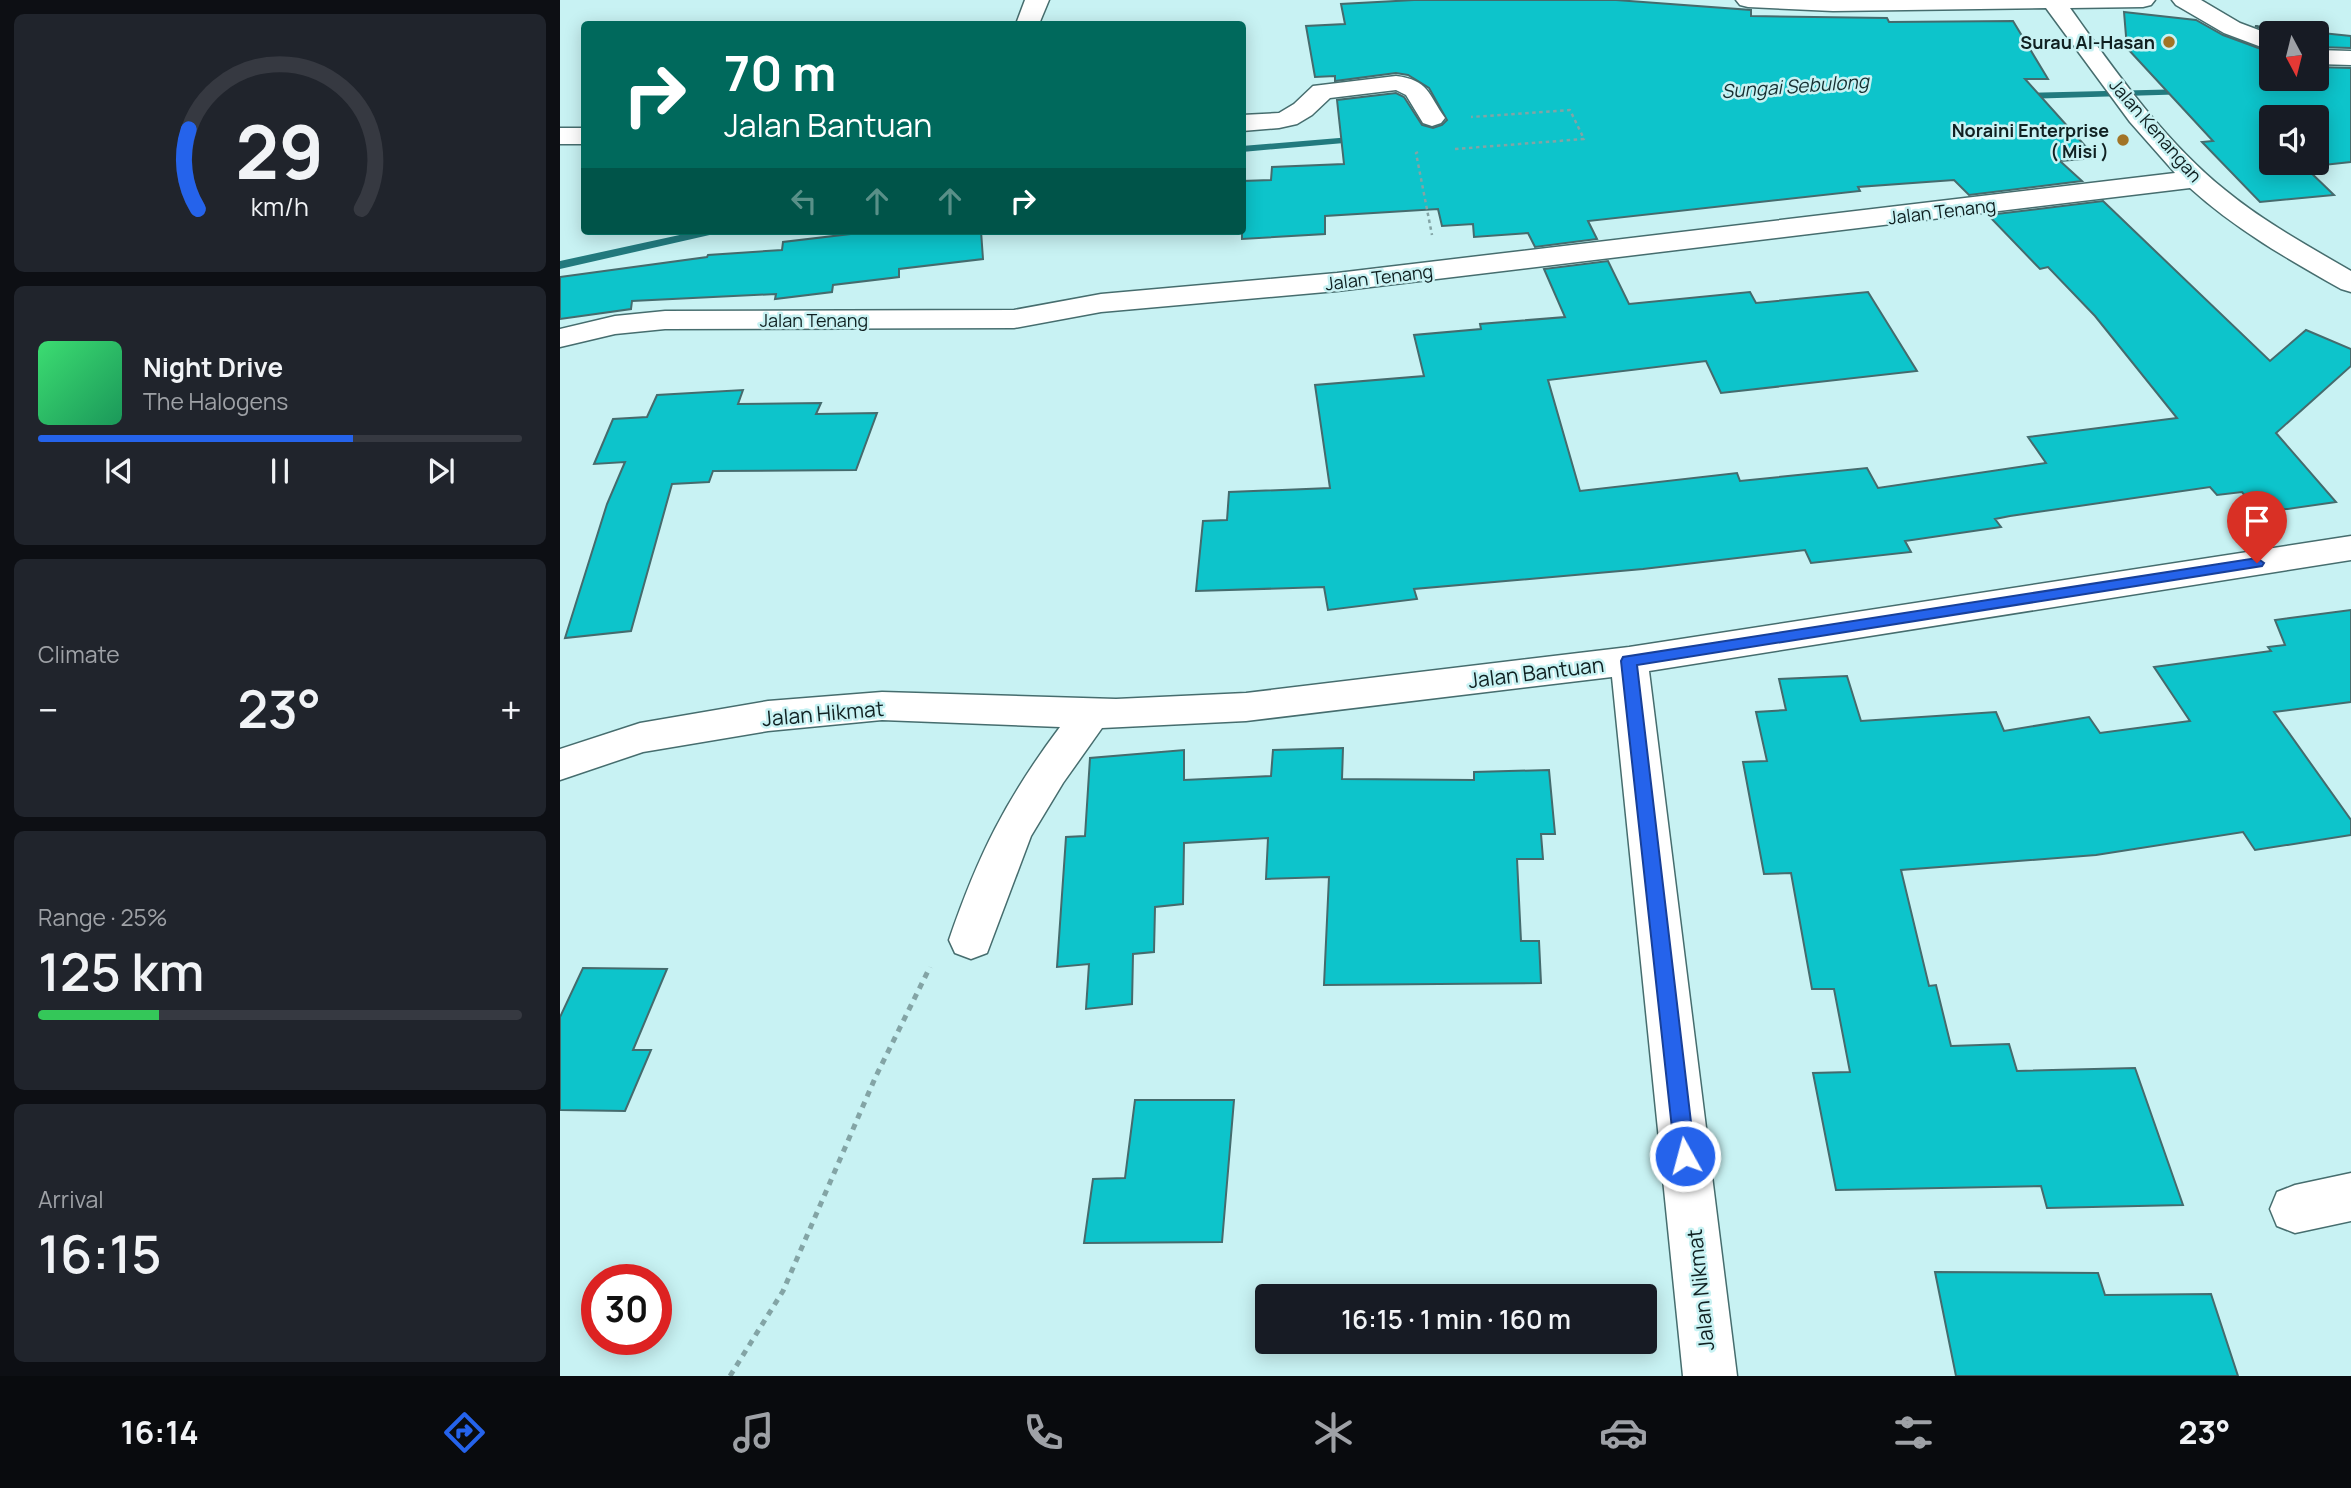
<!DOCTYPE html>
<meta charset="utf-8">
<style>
body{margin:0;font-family:Manrope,sans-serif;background:#20242c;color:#f1f3f6;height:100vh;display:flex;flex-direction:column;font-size:26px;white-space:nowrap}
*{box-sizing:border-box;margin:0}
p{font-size:23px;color:#9ea1a6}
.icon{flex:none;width:38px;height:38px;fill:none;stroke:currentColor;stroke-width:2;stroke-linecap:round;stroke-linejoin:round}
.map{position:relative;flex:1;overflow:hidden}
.details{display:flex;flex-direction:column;gap:14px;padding:14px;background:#0d0f14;width:560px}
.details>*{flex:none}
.guide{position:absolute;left:21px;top:21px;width:665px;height:214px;border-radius:7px;box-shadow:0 4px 18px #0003;background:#00695c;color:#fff;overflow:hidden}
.needle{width:46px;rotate:173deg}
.tools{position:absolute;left:1699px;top:21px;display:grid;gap:14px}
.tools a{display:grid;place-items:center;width:70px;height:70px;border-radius:7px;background:#171b24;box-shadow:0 4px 18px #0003;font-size:35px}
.speed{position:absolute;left:21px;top:1264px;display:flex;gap:14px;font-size:35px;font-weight:700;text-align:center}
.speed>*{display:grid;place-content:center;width:91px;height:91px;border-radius:50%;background:#171b24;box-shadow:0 4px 18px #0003;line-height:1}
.speed .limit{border:10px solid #d22;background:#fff;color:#111}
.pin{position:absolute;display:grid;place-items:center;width:60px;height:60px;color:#fff;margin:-72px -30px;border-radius:50% 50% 50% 0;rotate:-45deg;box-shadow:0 0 7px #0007}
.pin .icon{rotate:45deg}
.me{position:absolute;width:77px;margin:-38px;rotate:353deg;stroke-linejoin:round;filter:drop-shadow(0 0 5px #0008)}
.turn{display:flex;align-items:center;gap:24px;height:147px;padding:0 28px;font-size:32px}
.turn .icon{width:91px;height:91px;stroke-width:2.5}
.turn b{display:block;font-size:49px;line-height:60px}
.lanes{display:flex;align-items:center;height:66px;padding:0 28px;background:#0003;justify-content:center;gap:35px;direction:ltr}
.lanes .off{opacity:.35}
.big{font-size:52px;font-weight:600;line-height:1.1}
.details .tile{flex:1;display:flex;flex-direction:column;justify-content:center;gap:10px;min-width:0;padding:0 24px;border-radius:10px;background:#20242c}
.details .dial{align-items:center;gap:0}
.dial svg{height:182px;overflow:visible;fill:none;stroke:#363941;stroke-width:7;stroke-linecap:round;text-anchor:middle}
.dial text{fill:#f1f3f6;stroke:none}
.song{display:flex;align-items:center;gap:21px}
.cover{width:84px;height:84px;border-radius:10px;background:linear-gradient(135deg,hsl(140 70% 55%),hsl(150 70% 35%))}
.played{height:7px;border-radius:4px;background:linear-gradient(90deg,#2563eb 65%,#363941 65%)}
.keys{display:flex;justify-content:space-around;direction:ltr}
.heat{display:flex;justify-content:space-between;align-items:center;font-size:38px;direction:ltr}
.charge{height:10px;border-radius:5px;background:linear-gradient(90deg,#34c759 25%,#363941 0)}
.trip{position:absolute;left:695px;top:1284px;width:402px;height:70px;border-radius:7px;background:#171b24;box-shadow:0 4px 18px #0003;font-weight:600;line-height:70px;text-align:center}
.tabs{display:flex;height:112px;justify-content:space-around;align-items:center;background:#090b0e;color:#9ea1a6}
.tabs .icon{width:49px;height:49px}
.tabs .selected{color:#2563eb}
.tabs b{font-size:32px;color:#f1f3f6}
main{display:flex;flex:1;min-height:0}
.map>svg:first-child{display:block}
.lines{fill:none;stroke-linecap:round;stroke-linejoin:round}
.stream{fill:#227a7e;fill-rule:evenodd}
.building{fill:#0dc4cb;stroke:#456b6d;stroke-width:2;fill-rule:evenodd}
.minor-casing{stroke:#466d6e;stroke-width:3}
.path-far1{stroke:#83a4a5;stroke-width:2.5;stroke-dasharray:3.5 3.5;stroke-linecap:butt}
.path{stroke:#83a4a5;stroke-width:5;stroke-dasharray:6 6;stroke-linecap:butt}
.minor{fill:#fff;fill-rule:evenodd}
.route{fill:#2563eb;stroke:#184099;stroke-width:2}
.poi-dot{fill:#a27426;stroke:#c8f2f3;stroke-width:2.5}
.labels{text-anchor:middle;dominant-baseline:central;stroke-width:5;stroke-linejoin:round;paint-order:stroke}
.far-poi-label{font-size:18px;font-weight:bold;fill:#102021;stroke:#c8f2f3;text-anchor:end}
.far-street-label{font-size:18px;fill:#102021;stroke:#c8f2f3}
.far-water-label{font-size:19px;font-style:italic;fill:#152e30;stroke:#c8f2f3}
.street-label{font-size:21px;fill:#102021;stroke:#c8f2f3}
</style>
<main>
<section class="details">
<div class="tile dial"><svg viewBox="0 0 100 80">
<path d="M14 69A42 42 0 1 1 86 69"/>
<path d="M14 69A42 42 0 0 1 10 34" stroke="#2563eb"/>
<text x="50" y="56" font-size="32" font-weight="700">29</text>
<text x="50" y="72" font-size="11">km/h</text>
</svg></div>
<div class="tile">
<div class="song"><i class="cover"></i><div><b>Night Drive</b><p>The Halogens</p></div></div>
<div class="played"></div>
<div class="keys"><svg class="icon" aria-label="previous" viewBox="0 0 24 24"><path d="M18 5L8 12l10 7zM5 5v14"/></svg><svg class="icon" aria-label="pause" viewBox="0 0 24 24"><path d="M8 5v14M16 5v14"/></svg><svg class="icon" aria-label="next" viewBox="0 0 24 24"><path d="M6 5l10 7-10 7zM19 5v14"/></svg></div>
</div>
<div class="tile"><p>Climate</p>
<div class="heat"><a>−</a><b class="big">23°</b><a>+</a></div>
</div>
<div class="tile"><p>Range · 25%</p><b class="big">125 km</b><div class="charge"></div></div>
<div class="tile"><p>Arrival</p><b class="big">16:15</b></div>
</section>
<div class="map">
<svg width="1791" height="1376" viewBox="0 0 1791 1376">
<rect width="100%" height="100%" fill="#c8f2f3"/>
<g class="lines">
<g class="stream">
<path d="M1628,89L1632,90V94L1461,99L1456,96L1461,93Z"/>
<path d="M803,136L807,137V141L682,152V146Z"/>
<path d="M138,231H160L154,234L0,269V261Z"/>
</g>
</g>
<g class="building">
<path d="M854,0H1056L1191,10V16L1327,18L1329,22L1453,21L1488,79H1465L1536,158L1500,161L1522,181L1409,195L1394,180L1298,187L1300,191L1028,221L1037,239L975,247L968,233L914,237L913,224L882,226L878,209L765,216V234L682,239V181L711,180L712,167L784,164L777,100L836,93L844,97L862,125L873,128L882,125L887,120L869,88L848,75L836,73L775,81V76L755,77L746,26L785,24L781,4Z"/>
<path d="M1564,12L1636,20L1663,35L1712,53V79H1757V67L1791,68V162L1745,167L1774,195L1700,202L1642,142L1653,141L1567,48ZM1712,117H1757V163H1712Z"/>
<path d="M1695,26L1791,36V48L1757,47V33H1714Z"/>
<path d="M1543,201L1710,361L1746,330L1791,349V366L1716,433L1776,502L1699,513L1682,492L1657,495L1650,487L1450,516L1435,519L1441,527L1345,541L1351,552L1251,563L1245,550L1083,569L854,589L857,599L768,610L764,587L636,591L643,521L667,520L669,492L770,488L755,385L864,376L854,335L921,329L920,324L1005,317L984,269L1048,261L1069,304L1190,292L1196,303L1308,292L1357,371L1161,393L1146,361L988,380L1020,491L1177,473L1180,481L1307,468L1318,488L1486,463L1468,437L1617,418L1535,316L1488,267L1480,269L1428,215Z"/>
<path d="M290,231H421L423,259L339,269V277L273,285L272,292L215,299L216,294L72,301L71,309L0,319V277L147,257L148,255L222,250L223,242L290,234Z"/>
<path d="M183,390L178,404L261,403L256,414L317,413L296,470L153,471L149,482L112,484L71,631L5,638L47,504L65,462L34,464L53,419L87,417L97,395Z"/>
<path d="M1791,610V702L1714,712L1791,820V835L1695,850L1683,832L1536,855L1341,870L1369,986L1376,985L1391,1046L1449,1044L1457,1071L1575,1068L1623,1205L1487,1208L1481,1186L1276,1190L1253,1073L1290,1072L1274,989H1252L1231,873L1204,874L1183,762L1207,761L1196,712L1226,710L1219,679L1287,676L1301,721L1436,712L1444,731L1529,717L1540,733L1630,721L1594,667L1711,651L1708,647L1725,645L1715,620Z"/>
<path d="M783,748L782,779L914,780V772L989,770L995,834H981L983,859H957L961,941H979L981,983L764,985L769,877L706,879L708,838L624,843L623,904L595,907L594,952L573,954L572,1004L526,1009L529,964L497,967L506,837L525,836L530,758L624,750V780L711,776L713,750Z"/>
<path d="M23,968L107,969L73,1050H91L65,1111L0,1110V1017Z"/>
<path d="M575,1100H674L662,1242L524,1243L533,1179L565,1178Z"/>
<path d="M1375,1272L1538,1273L1545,1295L1651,1294L1678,1376H1396Z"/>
</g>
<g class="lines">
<defs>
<g id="minor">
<path d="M465,0H489L479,24H456Z"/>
<path d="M1176,0H1595L1591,5L1583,7L1510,8C1556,72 1603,140 1665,190C1704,222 1748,246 1791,271V292L1781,289C1728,259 1675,229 1630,188L777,291L541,312L454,328L105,329L55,334L0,347V329L55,316L105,311L454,310L541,294L777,273L1615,173L1570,122L1486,8L1273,11L1188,7L1180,5Z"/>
<path d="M1612,0H1641L1680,23L1712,35V51L1664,33L1616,5Z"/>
<path d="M1757,50L1791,51V65L1757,64Z"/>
<path d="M836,76C869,80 868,94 885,118L881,123L872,126L863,123L846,95L836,90L770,98L752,115L737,124L719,128L682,131V115L719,113L734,104L753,86Z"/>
<rect x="0" y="128" width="24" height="16"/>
<path d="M1791,536V560L1089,671L1177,1376H1123L1052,677L686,721L542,728L503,783L471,836L427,953L411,959L395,953L389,940C418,855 446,799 500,727L322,720L208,731L83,752L0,780V749L80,723L208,701L322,692L556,699L686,693L1069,647Z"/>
<path d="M1791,1173V1221L1735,1233L1717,1226L1710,1209L1717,1192L1735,1185Z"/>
</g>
</defs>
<use href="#minor" class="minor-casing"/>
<g class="path-far1">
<path d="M895,149L1024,139L1010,110L911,117"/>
<path d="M858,152L856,153L872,235"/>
</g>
<path class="path" d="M170,1376L223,1291L316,1076L370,967"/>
<use href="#minor" class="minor"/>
</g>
<path class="route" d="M1697,558L1704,563L1702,566L1077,665L1135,1156L1132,1163L1125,1165L1118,1163L1115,1156L1061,661L1063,657Z"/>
<g class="poi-dot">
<circle cx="1609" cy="42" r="7"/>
<circle cx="1563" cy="140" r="7"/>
</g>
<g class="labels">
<g class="far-poi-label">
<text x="1595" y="42">Surau Al-Hasan</text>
<text x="1549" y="130">Noraini Enterprise<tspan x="1549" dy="21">( Misi )</tspan></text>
</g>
<g class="far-street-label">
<text transform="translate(1596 130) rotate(49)">Jalan Kenangan</text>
<text transform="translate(1382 211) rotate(-7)">Jalan Tenang</text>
<text transform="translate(819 277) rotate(-7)">Jalan Tenang</text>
<text x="254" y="320">Jalan Tenang</text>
</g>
<g class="far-water-label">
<text transform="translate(1235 86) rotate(-4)">Sungai Sebulong</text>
</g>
<g class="street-label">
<text transform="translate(976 672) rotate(-7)">Jalan Bantuan</text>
<text transform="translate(263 713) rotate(-5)">Jalan Hikmat</text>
<text transform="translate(1140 1290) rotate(-96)">Jalan Nikmat</text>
</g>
</g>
</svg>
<div class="tools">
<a><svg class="needle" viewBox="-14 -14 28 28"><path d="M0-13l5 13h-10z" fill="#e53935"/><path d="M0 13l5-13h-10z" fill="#9ea1a6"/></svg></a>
<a><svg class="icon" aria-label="sound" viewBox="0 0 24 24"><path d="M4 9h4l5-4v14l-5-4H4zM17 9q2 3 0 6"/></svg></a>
</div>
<div class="speed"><div class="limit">30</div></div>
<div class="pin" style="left:1697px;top:563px;background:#d93025"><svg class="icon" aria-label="arrive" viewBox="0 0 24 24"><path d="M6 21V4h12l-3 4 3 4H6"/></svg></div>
<svg class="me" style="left:1125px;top:1156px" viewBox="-20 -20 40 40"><circle r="17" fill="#2563eb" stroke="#fff" stroke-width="3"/><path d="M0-11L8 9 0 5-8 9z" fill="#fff"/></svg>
<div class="trip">16:15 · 1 min · 160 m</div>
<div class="guide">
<div class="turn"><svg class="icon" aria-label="right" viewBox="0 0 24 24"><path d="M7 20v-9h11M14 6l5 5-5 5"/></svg><div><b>70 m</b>Jalan Bantuan</div></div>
<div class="lanes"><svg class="icon off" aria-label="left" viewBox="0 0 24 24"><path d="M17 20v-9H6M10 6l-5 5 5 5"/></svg><svg class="icon off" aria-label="ahead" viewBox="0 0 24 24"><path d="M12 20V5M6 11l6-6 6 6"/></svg><svg class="icon off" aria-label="ahead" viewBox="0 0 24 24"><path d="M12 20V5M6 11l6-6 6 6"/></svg><svg class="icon" aria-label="right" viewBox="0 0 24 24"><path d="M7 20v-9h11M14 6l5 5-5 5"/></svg></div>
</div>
</div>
</main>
<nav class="tabs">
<b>16:14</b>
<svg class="icon selected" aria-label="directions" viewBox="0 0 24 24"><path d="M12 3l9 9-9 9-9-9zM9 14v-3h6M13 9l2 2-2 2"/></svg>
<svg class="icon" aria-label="music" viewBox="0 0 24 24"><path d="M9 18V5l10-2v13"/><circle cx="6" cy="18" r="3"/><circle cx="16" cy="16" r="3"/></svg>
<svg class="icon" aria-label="phone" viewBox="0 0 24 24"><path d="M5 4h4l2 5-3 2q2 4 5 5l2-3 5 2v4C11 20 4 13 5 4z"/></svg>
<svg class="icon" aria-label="climate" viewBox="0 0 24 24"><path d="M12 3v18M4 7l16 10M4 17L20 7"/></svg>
<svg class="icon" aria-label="car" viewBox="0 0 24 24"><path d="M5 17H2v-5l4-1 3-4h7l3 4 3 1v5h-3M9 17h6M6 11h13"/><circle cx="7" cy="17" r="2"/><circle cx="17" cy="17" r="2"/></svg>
<svg class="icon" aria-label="filters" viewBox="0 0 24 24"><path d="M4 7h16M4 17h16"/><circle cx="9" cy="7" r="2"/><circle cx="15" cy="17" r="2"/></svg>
<b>23°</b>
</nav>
